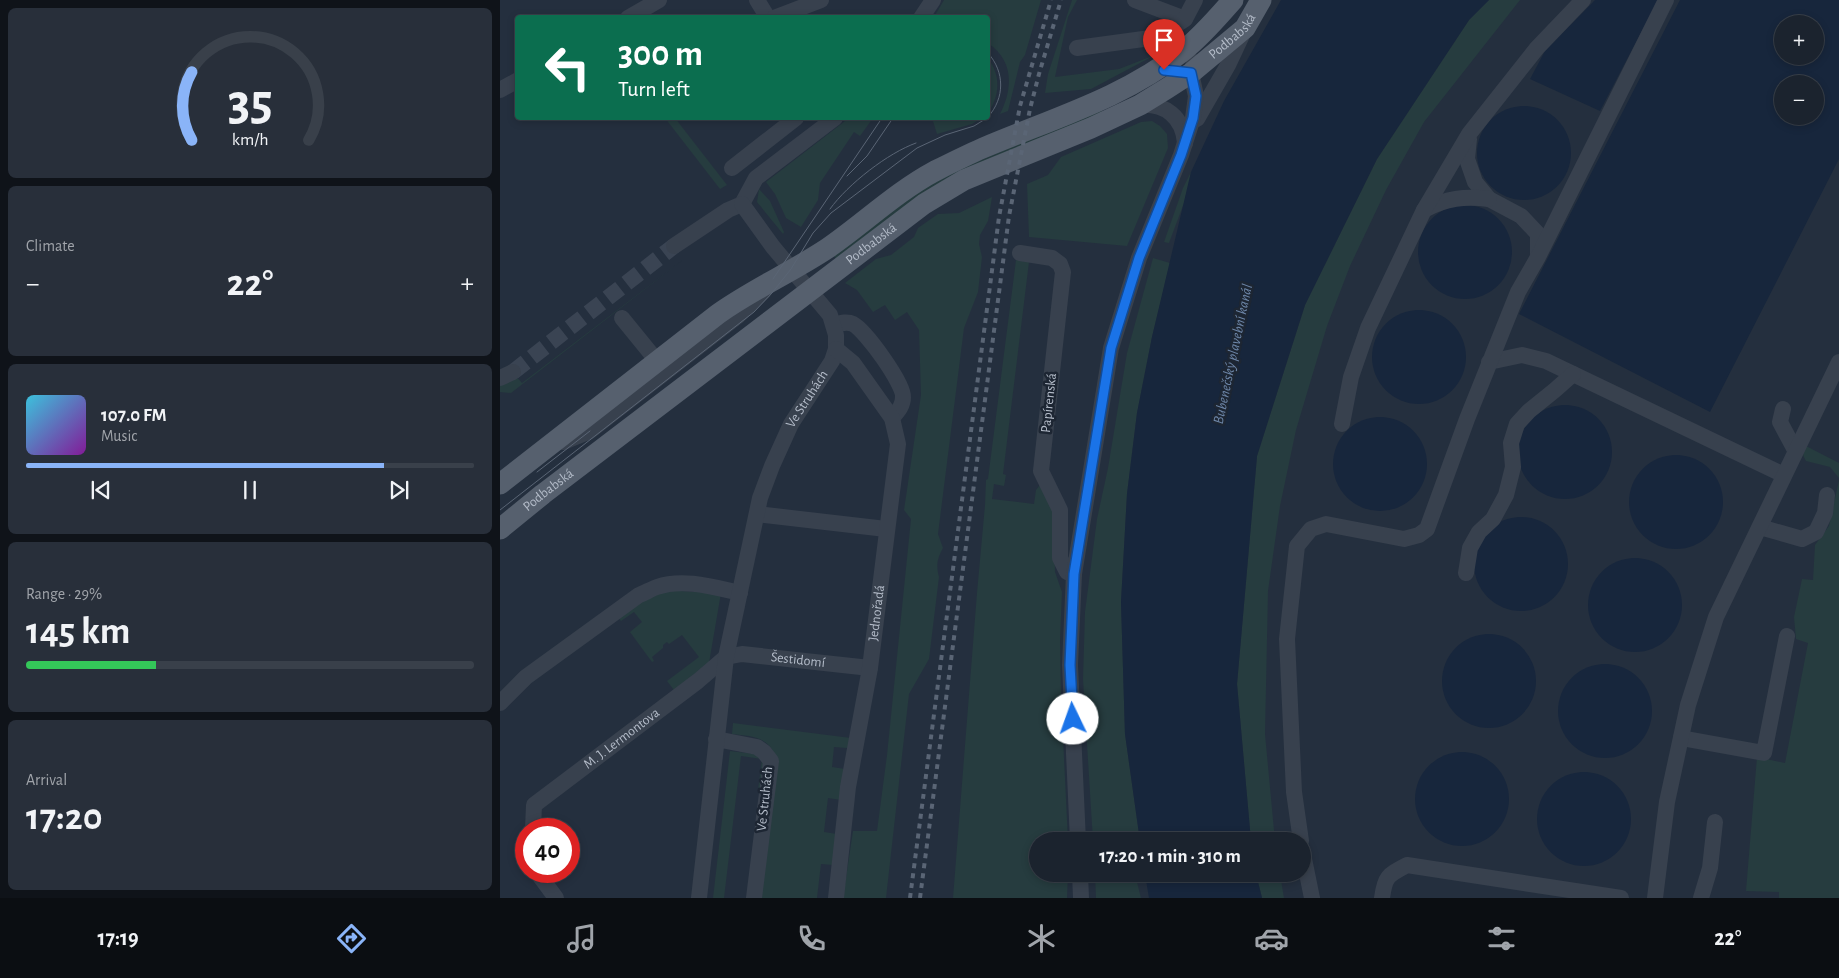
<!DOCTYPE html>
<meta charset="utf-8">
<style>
body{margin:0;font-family:"Alegreya Sans",sans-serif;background:#282f3a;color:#f1f3f6;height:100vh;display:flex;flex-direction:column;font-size:19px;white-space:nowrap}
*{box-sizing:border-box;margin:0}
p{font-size:16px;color:#a0a4aa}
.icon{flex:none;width:28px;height:28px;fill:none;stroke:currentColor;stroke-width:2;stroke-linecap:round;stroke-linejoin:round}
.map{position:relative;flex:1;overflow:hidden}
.side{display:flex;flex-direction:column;gap:8px;padding:8px;background:#0f1319;width:500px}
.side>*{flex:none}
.banner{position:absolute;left:15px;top:15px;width:475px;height:105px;border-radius:5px;box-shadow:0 2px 8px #0003,0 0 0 1px #39404a;background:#0b6e4f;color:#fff;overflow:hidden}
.tools{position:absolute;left:1274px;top:15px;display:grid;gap:10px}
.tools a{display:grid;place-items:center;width:50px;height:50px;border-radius:50%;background:#1b232e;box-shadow:0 2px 8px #0003,0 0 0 1px #39404a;font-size:25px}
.speed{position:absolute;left:15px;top:818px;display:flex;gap:10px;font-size:25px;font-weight:700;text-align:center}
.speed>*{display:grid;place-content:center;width:65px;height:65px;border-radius:50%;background:#1b232e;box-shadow:0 2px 8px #0003,0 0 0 1px #39404a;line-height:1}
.speed .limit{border:8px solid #d22;background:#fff;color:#111}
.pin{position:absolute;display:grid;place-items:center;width:42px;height:42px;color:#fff;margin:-51px -21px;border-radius:50% 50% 50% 0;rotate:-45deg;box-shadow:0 0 5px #0007}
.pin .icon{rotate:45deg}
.me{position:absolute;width:55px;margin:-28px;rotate:357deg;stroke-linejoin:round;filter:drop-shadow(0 0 4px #0008)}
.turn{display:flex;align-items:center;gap:18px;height:105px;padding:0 20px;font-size:22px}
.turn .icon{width:65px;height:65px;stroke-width:2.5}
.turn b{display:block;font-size:35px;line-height:42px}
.big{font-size:38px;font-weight:700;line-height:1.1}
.side .card{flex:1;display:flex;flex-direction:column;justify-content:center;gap:8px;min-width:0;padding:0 18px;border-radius:8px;background:#282f3a}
.side .dial{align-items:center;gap:0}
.dial svg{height:130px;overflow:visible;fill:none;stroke:#39404a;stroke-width:7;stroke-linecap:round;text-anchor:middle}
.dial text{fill:#f1f3f6;stroke:none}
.song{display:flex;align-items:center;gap:15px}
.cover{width:60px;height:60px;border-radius:8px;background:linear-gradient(135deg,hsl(190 70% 55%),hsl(290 70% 35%))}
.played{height:5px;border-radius:2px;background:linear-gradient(90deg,#8ab4f8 80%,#39404a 80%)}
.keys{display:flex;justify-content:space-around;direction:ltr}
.heat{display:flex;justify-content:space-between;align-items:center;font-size:28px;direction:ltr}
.charge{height:8px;border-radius:4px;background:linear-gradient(90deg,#34c759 29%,#39404a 0)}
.trip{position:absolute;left:529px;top:832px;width:282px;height:50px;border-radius:25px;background:#1b232e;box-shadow:0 2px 8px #0003,0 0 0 1px #39404a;font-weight:700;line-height:50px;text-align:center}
.tab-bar{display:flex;height:80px;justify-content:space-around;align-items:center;background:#0b0e12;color:#a0a4aa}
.tab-bar .icon{width:35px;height:35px}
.tab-bar .current{color:#8ab4f8}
.tab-bar b{font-size:22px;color:#f1f3f6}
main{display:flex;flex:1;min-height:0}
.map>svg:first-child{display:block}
.green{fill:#263c3f;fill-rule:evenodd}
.water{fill:#17263c;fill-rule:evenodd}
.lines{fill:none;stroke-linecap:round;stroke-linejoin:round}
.minor-tunnel{stroke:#3a4453;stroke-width:16;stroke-dasharray:16 8;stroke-linecap:butt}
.minor{stroke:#38414e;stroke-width:16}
.major{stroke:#56606e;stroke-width:21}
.tram{stroke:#5a6575;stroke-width:1}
.rail{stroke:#5a6575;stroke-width:4;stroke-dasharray:5 5;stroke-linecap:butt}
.route-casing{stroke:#114b97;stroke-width:12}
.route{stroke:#1a73e8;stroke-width:9}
.labels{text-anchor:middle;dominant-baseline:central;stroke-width:5;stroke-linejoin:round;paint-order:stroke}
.street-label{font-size:14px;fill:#b4bcc9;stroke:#1d2633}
.water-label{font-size:15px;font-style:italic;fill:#6d86a8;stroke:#1d2633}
</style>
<main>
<section class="side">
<div class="card dial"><svg viewBox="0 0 100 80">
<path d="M14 69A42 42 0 1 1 86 69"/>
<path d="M14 69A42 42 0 0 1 14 27" stroke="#8ab4f8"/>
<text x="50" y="56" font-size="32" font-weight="700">35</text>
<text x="50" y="72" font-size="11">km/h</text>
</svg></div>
<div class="card"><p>Climate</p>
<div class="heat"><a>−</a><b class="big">22°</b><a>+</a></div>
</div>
<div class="card">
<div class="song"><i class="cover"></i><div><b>107.0 FM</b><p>Music</p></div></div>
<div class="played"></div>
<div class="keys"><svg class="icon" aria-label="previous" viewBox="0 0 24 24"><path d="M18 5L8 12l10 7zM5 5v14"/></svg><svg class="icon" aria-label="pause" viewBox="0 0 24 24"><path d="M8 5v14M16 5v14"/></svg><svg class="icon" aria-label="next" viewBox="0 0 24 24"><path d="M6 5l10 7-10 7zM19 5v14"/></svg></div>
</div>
<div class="card"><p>Range · 29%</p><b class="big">145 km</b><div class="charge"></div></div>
<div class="card"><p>Arrival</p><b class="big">17:20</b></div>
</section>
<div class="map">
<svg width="1339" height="898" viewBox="0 0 1339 898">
<rect width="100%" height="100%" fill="#242f3e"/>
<g class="green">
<path d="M444,0H541L525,55L520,62L508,111L500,114C513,88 514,61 488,43V18L434,17Z"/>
<path d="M572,0H577L568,17L555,77L619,69L655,55L591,89L545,93L548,74Z"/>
<path d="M989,0H1020L924,122L886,190L850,266L827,326L796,430L780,506L768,591L765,734L775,841H751L737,684L757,456L805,305L877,159L969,20Z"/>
<path d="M488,58C501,76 500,95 488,113Z"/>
<path d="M600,109L602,112L337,260L333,255L421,190L458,170Z"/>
<path d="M165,118H175L227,185L220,189Z"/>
<path d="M349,118H373L360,136L354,132L320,183L318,200L301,227L286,218L275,194L266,182Z"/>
<path d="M432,118H482L472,124L437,134Z"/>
<path d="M652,121L660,126L667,134L668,148L627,246L529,237L527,184L548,175L561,157L641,122Z"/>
<path d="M691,172L684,203L669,243L664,242L683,188Z"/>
<path d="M259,189L270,201L284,232L283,234L257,202Z"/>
<path d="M492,197L488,221L480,235L479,244L482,257L478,292L464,328L438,534L443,548C437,559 436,565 439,577L429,659L409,694L386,898H343L353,831H377L387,755L411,519L404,510L421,395L419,330L407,312L395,320L385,305L373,312L357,290L345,283L376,259L391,255L414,237L418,228L438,214L459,213Z"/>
<path d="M653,258L670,263L652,337L637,413L627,494L621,602L625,734L640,841H593L583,679L585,612L597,519L608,468L627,353Z"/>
<path d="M184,259L11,393L0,392V384L15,375L22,383Z"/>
<path d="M516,260L529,262L503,474L506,475L504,486L494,484L492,499L534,504L536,490L540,485L554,503L555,572L562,592L560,640L561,695L568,841H538V874H568L567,898H453L477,593L485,505L486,480L488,479Z"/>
<path d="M1306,446L1339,463V478L1330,467L1306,461L1303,455Z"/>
<path d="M1339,480V898H1279V892L1246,891L1257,757L1285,763L1308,643L1296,639L1294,617L1302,579L1313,580L1315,545L1329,526Z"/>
<path d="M160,590L221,593L209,663L174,690L167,681L199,657L182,635L169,644L167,642L163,645V648L152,657L154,661L152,662L130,632L142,622L134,612L121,621L117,616Z"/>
<path d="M233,723L351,738L333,865L321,864L317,898H260L274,753C266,736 249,736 232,734ZM334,747L347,748L345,769L332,767ZM328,798L341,800L337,834L324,832Z"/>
<path d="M230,751L264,755L262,791L258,790L262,759L241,756L224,898H213Z"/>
<path d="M595,874H645V878L637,882L641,898H596Z"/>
<path d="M756,874H780L784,898H762Z"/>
</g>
<g class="water">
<path d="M781,0H989L969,20L877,159L805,305L757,456L737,684L751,841H640L625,734L621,602L627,494L637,413L652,337L691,172L724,101Z"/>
<path d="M1095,0H1158L1100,111L1030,79L1045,51Z"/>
<path d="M1180,0H1339V159L1210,412L1019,314ZM1282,24H1315V56H1282ZM1282,84H1315V116H1282Z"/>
<circle cx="1024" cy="153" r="47"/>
<circle cx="965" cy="252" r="47"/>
<circle cx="919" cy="357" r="47"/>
<circle cx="1065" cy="452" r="47"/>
<circle cx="880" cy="464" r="47"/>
<circle cx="1176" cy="502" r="47"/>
<circle cx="1021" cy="564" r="47"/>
<circle cx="1135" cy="605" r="47"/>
<circle cx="989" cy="681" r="47"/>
<circle cx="1105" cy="711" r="47"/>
<circle cx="962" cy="799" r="47"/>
<circle cx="1084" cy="819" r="47"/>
<path d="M645,874H756L762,898H649Z"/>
</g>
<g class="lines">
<path class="minor-tunnel" d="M13,372L174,246"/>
<g class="minor">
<path d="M257,0L268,18"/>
<path d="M635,0L685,19"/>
<path d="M128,18L159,0"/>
<path d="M274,18L321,0"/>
<path d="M421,18L433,0"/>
<path d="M577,48L658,37L685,19L695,0"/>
<path d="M0,90L18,80"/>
<path d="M640,105C665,103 683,117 685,143"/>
<path d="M697,119L728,65L743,33"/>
<path d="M969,139L967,159L975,182L989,199L1021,216L1038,234V254"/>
<path d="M232,168L296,118"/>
<path d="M242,204L256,178L335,118"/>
<path d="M924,210C946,198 965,196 989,199"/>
<path d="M174,246L228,210L242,204"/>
<path d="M520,253L552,258L560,264L563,272L541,471L560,510V558L567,572L574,574"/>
<path d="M122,318L157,361"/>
<path d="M334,325C341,323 347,321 353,324C366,331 404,384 403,397C403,406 398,411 392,418"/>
<path d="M989,362L1022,355L1046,361L1284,475"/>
<path d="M0,378L13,372"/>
<path d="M1283,409L1280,422L1295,450"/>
<path d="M842,424L851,377L868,328L924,210L969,134L1037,48L1083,0"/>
<path d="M63,442L90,431L238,316L264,291"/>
<path d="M257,514L386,529"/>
<path d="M1260,527L1302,539L1316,532L1325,513L1327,495"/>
<path d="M966,573L970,548L979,532L993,519L1006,495L1013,467L1011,443L1017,424L1029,411L1055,390L1073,374"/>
<path d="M0,703L26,677L139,595C145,593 151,589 157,587C183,578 213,587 240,593"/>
<path d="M1181,738L1264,753L1287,636"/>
<path d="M216,739L257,747L264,752L271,761L254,898"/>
<path id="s1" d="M33,829L34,805L198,681L226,657L242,654L370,668"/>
<path d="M578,841L570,665L574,574L611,348L639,258L681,155L693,118L696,96L691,73L694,62"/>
<path d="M801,841L794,792L787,639L797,546L811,529L826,524L904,539L919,535L927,529L967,419L1018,292L1038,257L1166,0"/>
<path d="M802,849L812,898"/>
<path d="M36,871L56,898"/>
<path d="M580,874L581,898"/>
<path id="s2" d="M199,898L226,657L260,498L272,466L291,424L332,361L336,349V335L330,315L273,247L242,204"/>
<path id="s3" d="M336,898L348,787L370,668L398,444L392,418L353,363L336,349"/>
<path d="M882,898C885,876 888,875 907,865L1121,898"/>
<path d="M1155,898L1167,802L1188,705L1216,617L1339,362"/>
<path d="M1201,898L1210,868L1215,822"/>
</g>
<g class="major">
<path d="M0,484L218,314C253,289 292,272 328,248C364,223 396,192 435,171C451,163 467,155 483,148C551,119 624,98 683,51C702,36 717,18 733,0"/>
<path id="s4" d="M0,529L43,494L424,204L464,180L591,128L640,105L666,89L691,73L745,28L761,0"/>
</g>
<g class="tram">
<path d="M488,53C505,72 505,98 488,117"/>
<path d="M347,176L367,156L393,118"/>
<path d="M330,209C348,184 388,153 416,143"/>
<path d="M273,279L382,118"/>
<path d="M37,472L90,431"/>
<path d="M0,510L254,312L272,293L291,269L313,233L331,213L417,148L445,135L474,126L487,118"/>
</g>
<g class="rail">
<path d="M410,898L499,217L520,106L551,0"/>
<path d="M420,898L509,216L530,109L539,74L561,0"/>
</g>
</g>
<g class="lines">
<defs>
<path id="route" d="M573,719L570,665L574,574L611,348L639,258L681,155L693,118L696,96L691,73L664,70"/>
</defs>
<use href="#route" class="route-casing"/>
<use href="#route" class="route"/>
</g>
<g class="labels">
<g class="street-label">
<text stroke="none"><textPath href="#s4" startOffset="888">Podbabská</textPath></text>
<text stroke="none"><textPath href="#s4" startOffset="468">Podbabská</textPath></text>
<text stroke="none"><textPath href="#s2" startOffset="515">Ve Struhách</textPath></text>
<text transform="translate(549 403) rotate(-84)">Papírenská</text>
<text stroke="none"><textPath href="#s4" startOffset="62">Podbabská</textPath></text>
<text stroke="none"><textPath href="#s3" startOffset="288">Jednořadá</textPath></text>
<text stroke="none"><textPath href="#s1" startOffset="339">Šestidomí</textPath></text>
<text stroke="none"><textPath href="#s1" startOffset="134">M. J. Lermontova</textPath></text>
<text transform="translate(265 799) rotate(-84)">Ve Struhách</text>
</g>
<g class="water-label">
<text transform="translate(733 354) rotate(-78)">Bubenečský plavební kanál</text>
</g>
</g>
</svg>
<div class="tools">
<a>+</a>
<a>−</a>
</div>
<div class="speed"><div class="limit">40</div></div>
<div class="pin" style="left:664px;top:70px;background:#d93025"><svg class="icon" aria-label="arrive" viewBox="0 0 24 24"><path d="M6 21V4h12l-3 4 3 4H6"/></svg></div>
<svg class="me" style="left:573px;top:719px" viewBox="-20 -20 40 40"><circle r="19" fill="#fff"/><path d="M0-13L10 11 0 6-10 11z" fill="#1a73e8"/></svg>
<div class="trip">17:20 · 1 min · 310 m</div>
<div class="banner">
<div class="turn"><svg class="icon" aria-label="left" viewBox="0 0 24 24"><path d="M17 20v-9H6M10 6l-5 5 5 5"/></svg><div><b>300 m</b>Turn left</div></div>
</div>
</div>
</main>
<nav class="tab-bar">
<b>17:19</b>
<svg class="icon current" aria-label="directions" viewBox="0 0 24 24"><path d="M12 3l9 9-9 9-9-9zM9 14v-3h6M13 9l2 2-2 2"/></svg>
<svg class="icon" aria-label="music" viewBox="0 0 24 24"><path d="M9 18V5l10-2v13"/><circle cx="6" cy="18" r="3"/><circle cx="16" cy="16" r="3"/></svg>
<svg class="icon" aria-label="phone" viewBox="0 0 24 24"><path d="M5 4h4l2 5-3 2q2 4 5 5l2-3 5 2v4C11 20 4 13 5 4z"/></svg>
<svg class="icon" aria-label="climate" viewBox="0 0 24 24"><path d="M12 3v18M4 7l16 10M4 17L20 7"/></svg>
<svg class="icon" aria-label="car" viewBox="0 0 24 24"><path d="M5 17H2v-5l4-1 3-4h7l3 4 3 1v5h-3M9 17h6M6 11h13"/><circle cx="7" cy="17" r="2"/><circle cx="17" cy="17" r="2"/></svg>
<svg class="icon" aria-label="filters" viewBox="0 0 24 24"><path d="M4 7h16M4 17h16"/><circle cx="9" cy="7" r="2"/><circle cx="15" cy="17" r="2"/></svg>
<b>22°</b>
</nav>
